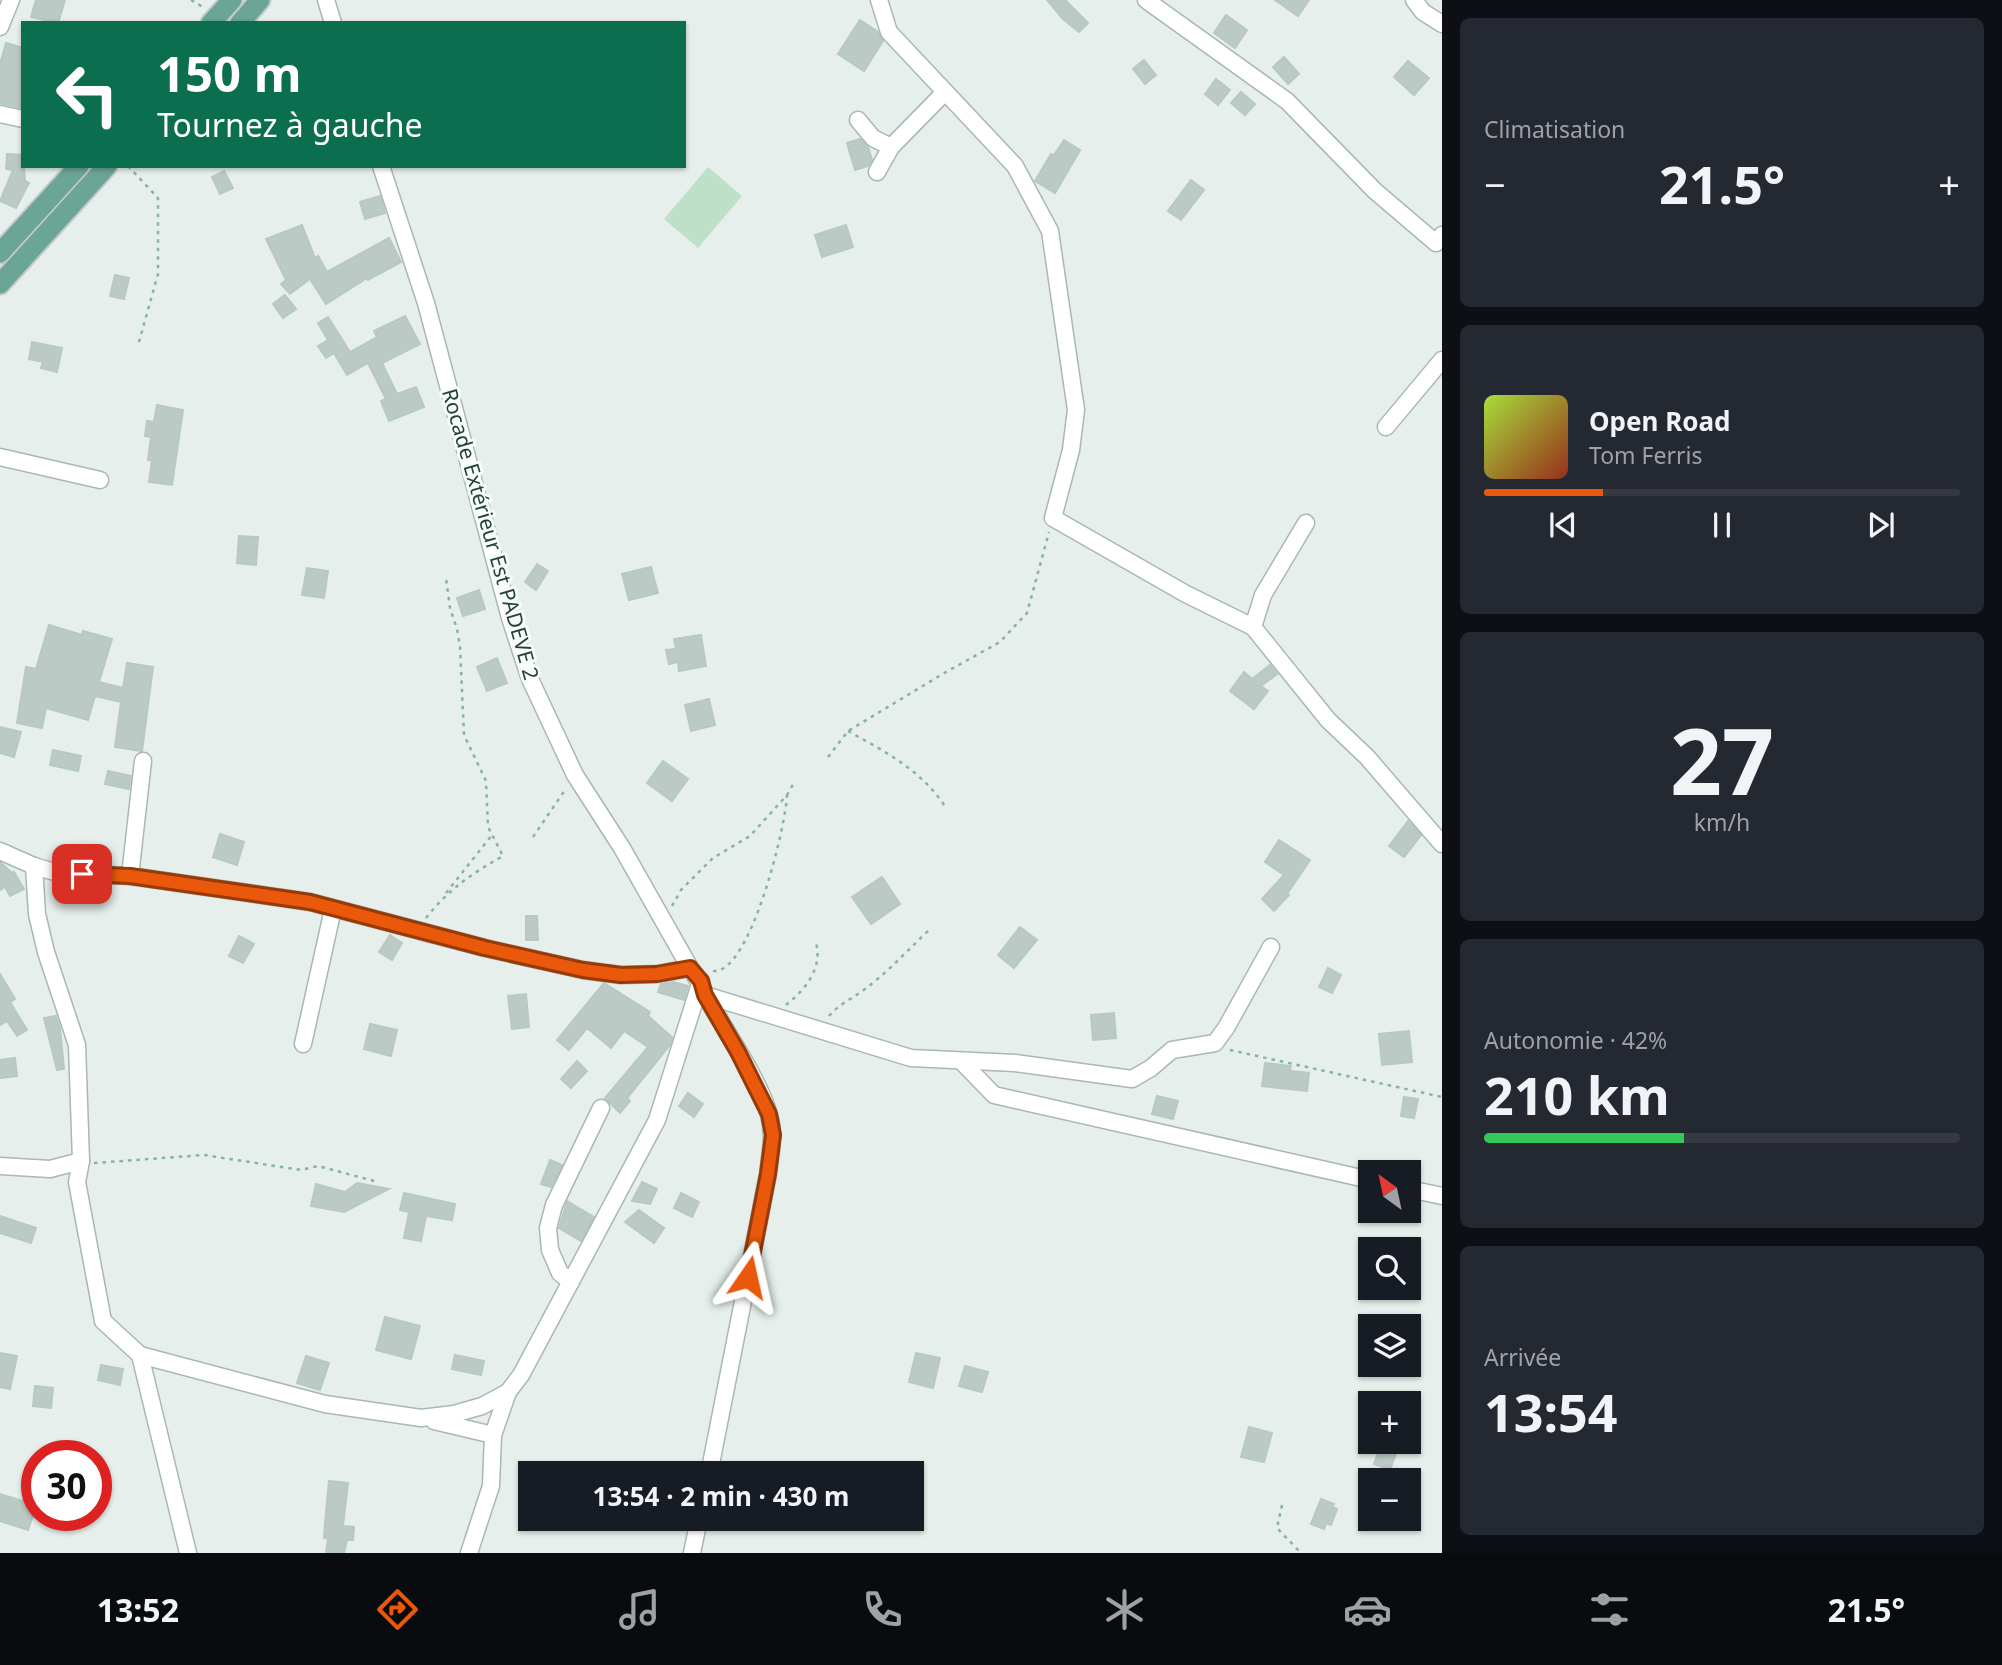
<!DOCTYPE html>
<html lang="fr">
<meta charset="utf-8">
<style>
body{margin:0;font-family:"Noto Sans",sans-serif;background:#242831;color:#f1f3f6;height:100vh;display:flex;flex-direction:column;font-size:26px;white-space:nowrap}
*{box-sizing:border-box;margin:0}
p{font-size:23px;color:#9ea1a6}
.icon{flex:none;width:38px;height:38px;fill:none;stroke:currentColor;stroke-width:2;stroke-linecap:round;stroke-linejoin:round}
.map{position:relative;flex:1;overflow:hidden}
.sheet{display:flex;flex-direction:column;gap:18px;padding:18px;background:#0d0f14;width:560px}
.sheet>*{flex:none}
.top-card{position:absolute;left:21px;top:21px;width:665px;height:147px;border-radius:0px;box-shadow:0 2px 5px #0004;background:#0b6e4f;color:#fff;overflow:hidden}
.needle{width:46px;rotate:327deg}
.controls{position:absolute;left:1358px;top:1160px;display:grid;gap:14px}
.controls a{display:grid;place-items:center;width:63px;height:63px;border-radius:0px;background:#171b24;box-shadow:0 2px 5px #0004;font-size:35px}
.speed{position:absolute;left:21px;top:1440px;display:flex;gap:14px;font-size:35px;font-weight:700;text-align:center}
.speed>*{display:grid;place-content:center;width:91px;height:91px;border-radius:50%;background:#171b24;box-shadow:0 2px 5px #0004;line-height:1}
.speed .limit{border:10px solid #d22;background:#fff;color:#111}
.pin{position:absolute;display:grid;place-items:center;width:60px;height:60px;color:#fff;margin:-30px;border-radius:14px;box-shadow:0 4px 10px #0006}
.me{position:absolute;width:77px;margin:-38px;rotate:11deg;stroke-linejoin:round;filter:drop-shadow(0 0 5px #0008)}
.turn{display:flex;align-items:center;gap:24px;height:147px;padding:0 21px;font-size:32px}
.turn .icon{width:91px;height:91px;stroke-width:2.5}
.turn b{display:block;font-size:49px;line-height:60px}
.big{font-size:52px;font-weight:700;line-height:1.1}
.sheet .widget{flex:1;display:flex;flex-direction:column;justify-content:center;gap:10px;min-width:0;padding:0 24px;border-radius:10px;background:#242831}
.sheet .dial{align-items:center;gap:0}
.dial b{font-size:91px;line-height:1}
.song{display:flex;align-items:center;gap:21px}
.cover{width:84px;height:84px;border-radius:10px;background:linear-gradient(135deg,hsl(80 70% 55%),hsl(10 70% 35%))}
.played{height:7px;border-radius:4px;background:linear-gradient(90deg,#ea580c 25%,#363941 25%)}
.keys{display:flex;justify-content:space-around;direction:ltr}
.heat{display:flex;justify-content:space-between;align-items:center;font-size:38px;direction:ltr}
.charge{height:10px;border-radius:5px;background:linear-gradient(90deg,#34c759 42%,#363941 0)}
.trip{position:absolute;left:518px;top:1461px;width:406px;height:70px;border-radius:0px;background:#171b24;box-shadow:0 2px 5px #0004;font-weight:700;line-height:70px;text-align:center}
.dock{display:flex;height:112px;justify-content:space-around;align-items:center;background:#090b0e;color:#9ea1a6}
.dock .icon{width:49px;height:49px}
.dock .active{color:#ea580c}
.dock b{font-size:32px;color:#f1f3f6}
main{display:flex;flex:1;min-height:0}
.map>svg:first-child{display:block}
.green{fill:#bfe0c8}
.building{fill:#bbcac4;stroke:#b8c9c2;stroke-width:2}
.lines{fill:none;stroke-linecap:round;stroke-linejoin:round}
.minor-casing{stroke:#a8b8b2;stroke-width:19}
.major-casing{stroke:#c2cac8;stroke-width:23}
.path{stroke:#86b3a5;stroke-width:2.5;stroke-dasharray:3.5 5;stroke-linecap:butt}
.minor{stroke:#fff;stroke-width:16}
.major{stroke:#6aa596;stroke-width:19}
.route-casing{stroke:#983908;stroke-width:18}
.route{stroke:#ea580c;stroke-width:12}
.labels{text-anchor:middle;dominant-baseline:central;stroke-width:6;stroke-linejoin:round;paint-order:stroke}
.street-label{font-size:21px;fill:#24423a;stroke:#f7fbf9}
</style>
<main>
<div class="map">
<svg width="1442" height="1553" viewBox="0 0 1442 1553">
<rect width="100%" height="100%" fill="#e6efeb"/>
<path class="green" d="M708,167L742,196L698,248L664,219Z"/>
<g class="building">
<path d="M36,0H65L58,23L31,17Z"/>
<path d="M1047,0H1065L1088,23L1079,32L1063,19Z"/>
<path d="M1275,0H1309L1298,16Z"/>
<path d="M1226,15L1247,30L1235,48L1214,33Z"/>
<path d="M860,20L878,32L883,41L864,71L838,54Z"/>
<path d="M6,43L23,48V108L0,103V64Z"/>
<path d="M1284,57L1299,74L1288,84L1273,67Z"/>
<path d="M1144,60L1156,75L1145,84L1133,69Z"/>
<path d="M1408,61L1429,78L1414,95L1394,77Z"/>
<path d="M1216,79L1230,90L1218,105L1205,94Z"/>
<path d="M1241,92L1255,104L1245,115L1231,103Z"/>
<path d="M860,139L868,147L872,160L868,166L855,170L847,143Z"/>
<path d="M1064,140L1080,150L1055,193L1035,181L1051,154L1054,155Z"/>
<path d="M7,154L23,155L25,181L29,183L16,208L0,201L13,170L6,169Z"/>
<path d="M224,171L233,188L220,194L212,177Z"/>
<path d="M1191,180L1204,190L1181,220L1168,211Z"/>
<path d="M380,196L385,213L365,219L360,202Z"/>
<path d="M302,225L315,258L318,256L327,272L389,238L401,262L368,280L367,278L326,304L310,279L290,294L281,284L286,280L266,239Z"/>
<path d="M846,225L853,247L822,257L815,235Z"/>
<path d="M115,275L129,278L124,299L110,296Z"/>
<path d="M285,295L296,309L283,318L273,304Z"/>
<path d="M405,316L420,344L382,363L397,394L416,387L424,407L389,421L381,401L386,399L368,363L347,375L334,353L326,358L318,346L328,340L318,323L328,317L350,352L377,337L374,331Z"/>
<path d="M32,342L62,348L57,372L41,368L43,362L29,359Z"/>
<path d="M157,405L183,410L172,485L149,482L152,460H148L151,437L145,436L147,421L154,422Z"/>
<path d="M239,536L258,537L256,565L237,563Z"/>
<path d="M537,564L548,571L536,590L525,582Z"/>
<path d="M651,567L658,593L629,600L622,574Z"/>
<path d="M307,568L328,571L324,598L302,595Z"/>
<path d="M479,590L485,609L463,616L457,598Z"/>
<path d="M49,625L82,635L83,631L112,639L99,682L123,688L127,663L153,667L142,751L115,747L121,702L95,696L88,720L46,708L42,728L17,723L26,667L36,669Z"/>
<path d="M701,635L706,666L679,671L678,662L669,664L666,650L676,649L674,639Z"/>
<path d="M497,658L507,683L487,691L477,667Z"/>
<path d="M1270,665L1277,674L1261,686L1268,691L1254,709L1230,691L1244,672L1252,679Z"/>
<path d="M709,699L715,725L691,731L685,705Z"/>
<path d="M0,727L21,732L14,757L0,753Z"/>
<path d="M53,750L81,756L78,771L50,765Z"/>
<path d="M663,761L688,779L672,801L647,783Z"/>
<path d="M108,771L131,776L129,789L105,784Z"/>
<path d="M1408,821L1421,835L1404,857L1389,846Z"/>
<path d="M220,834L244,842L237,865L213,857Z"/>
<path d="M1279,840L1310,860L1287,894L1289,895L1274,911L1262,899L1284,875L1265,862Z"/>
<path d="M0,862L12,873L14,872L24,889L10,896L5,887L0,890Z"/>
<path d="M882,877L900,904L871,924L852,897Z"/>
<path d="M526,916H537L538,940H526Z"/>
<path d="M1020,927L1037,940L1014,968L998,955Z"/>
<path d="M390,935L402,943L392,960L379,952Z"/>
<path d="M239,936L254,944L243,963L229,956Z"/>
<path d="M1328,968L1341,975L1332,993L1319,987Z"/>
<path d="M0,974L15,999L10,1002L27,1030L17,1036L7,1021L0,1025Z"/>
<path d="M673,982L688,986L684,1000L658,992L661,984Z"/>
<path d="M604,983L650,1012L648,1016L672,1037L670,1045L627,1098L630,1101L620,1113L605,1098L648,1047L624,1031L611,1048L587,1028L569,1050L557,1040Z"/>
<path d="M526,994L529,1027L512,1029L508,996Z"/>
<path d="M1114,1013L1116,1038L1093,1040L1091,1015Z"/>
<path d="M56,1016L60,1028L64,1069L57,1070L44,1018Z"/>
<path d="M370,1024L397,1030L391,1056L364,1049Z"/>
<path d="M1409,1031L1412,1062L1382,1065L1379,1034Z"/>
<path d="M15,1058L17,1076L0,1078V1060Z"/>
<path d="M577,1061L587,1071L571,1088L561,1079Z"/>
<path d="M1265,1063L1291,1066L1290,1071L1309,1073L1307,1091L1262,1086Z"/>
<path d="M688,1093L703,1104L694,1117L679,1106Z"/>
<path d="M1157,1096L1178,1101L1173,1119L1152,1114Z"/>
<path d="M1404,1097L1418,1099L1414,1118L1401,1116Z"/>
<path d="M550,1160L562,1165L551,1187L541,1184Z"/>
<path d="M642,1182L657,1189L650,1204L632,1201Z"/>
<path d="M357,1183L389,1189L344,1212L311,1206L316,1184L345,1192Z"/>
<path d="M404,1193L455,1204L452,1220L426,1216L421,1241L404,1238L409,1212L400,1210Z"/>
<path d="M681,1193L699,1202L692,1217L674,1208Z"/>
<path d="M567,1201L594,1217L581,1241L559,1228Z"/>
<path d="M639,1210L664,1228L654,1243L625,1222Z"/>
<path d="M0,1216L36,1228L31,1243L0,1233Z"/>
<path d="M385,1317L420,1326L411,1359L376,1350Z"/>
<path d="M0,1353L17,1356L10,1389L0,1387Z"/>
<path d="M916,1353L940,1358L933,1388L909,1382Z"/>
<path d="M455,1355L484,1361L481,1375L452,1369Z"/>
<path d="M306,1356L329,1363L320,1390L297,1383Z"/>
<path d="M101,1365L123,1369L120,1385L98,1380Z"/>
<path d="M965,1366L988,1372L982,1392L959,1386Z"/>
<path d="M35,1386L53,1388L51,1408L33,1406Z"/>
<path d="M1249,1427L1272,1433L1264,1462L1241,1457Z"/>
<path d="M1382,1442H1400L1390,1470L1374,1464Z"/>
<path d="M35,1466H37V1503L28,1530L0,1521V1494L23,1501Z"/>
<path d="M329,1481L348,1483L343,1526L354,1527L353,1540H347L344,1553H326L328,1538H324L325,1523Z"/>
<path d="M1321,1499L1334,1504L1332,1507L1337,1509L1331,1525L1326,1523L1324,1529L1311,1524Z"/>
</g>
<g class="lines">
<defs>
<g id="minor">
<path d="M326,0L333,23"/>
<path d="M879,0L889,32L1015,166L1050,231L1076,410L1071,450L1053,518L1186,594L1253,627L1328,720L1367,757L1442,844"/>
<path d="M1146,0L1287,101L1375,191L1436,243L1442,235"/>
<path d="M1414,0L1423,12L1442,24"/>
<path d="M0,27L11,0"/>
<path d="M0,114L23,119"/>
<path d="M858,120L873,138L891,147"/>
<path d="M381,166L426,303L510,618L530,679L575,775L622,848L690,968C700,981 705,995 714,1010C731,1040 760,1082 769,1115C775,1135 770,1155 768,1174L709,1474"/>
<path d="M877,172L891,147L945,92"/>
<path d="M1386,427L1442,360"/>
<path d="M0,457L100,480"/>
<path d="M1253,627L1263,595L1306,523"/>
<path d="M0,851L34,866L58,873L130,876L310,902L485,948L583,970L621,975L657,974L690,968"/>
<path d="M34,866L37,914L46,952L77,1045L81,1161L77,1182L103,1321L140,1355"/>
<path d="M130,876L143,761"/>
<path d="M705,995L911,1058L1015,1063L1132,1079L1151,1068L1172,1050L1215,1043L1226,1028L1271,947"/>
<path d="M303,1044L333,909"/>
<path d="M962,1062L994,1095L1370,1180"/>
<path d="M0,1166L50,1169L81,1161"/>
<path d="M1409,1189L1442,1196"/>
<path d="M571,1282L560,1273L550,1250L548,1228L554,1205L601,1108"/>
<path d="M434,1421L493,1435"/>
<path d="M188,1553L140,1355L325,1404L421,1418L454,1414L482,1406L508,1392L521,1375L657,1120L701,981"/>
<path d="M469,1553L491,1486L493,1435L508,1392"/>
<path d="M692,1553L699,1519"/>
</g>
<g id="major">
<path d="M211,23L232,0"/>
<path d="M240,23L260,0"/>
<path d="M0,253L79,166"/>
<path d="M0,284L107,166"/>
</g>
</defs>
<use href="#minor" class="minor-casing"/>
<use href="#major" class="major-casing"/>
<g class="path">
<path d="M191,0L203,7"/>
<path d="M128,166L158,198V274L139,342"/>
<path d="M848,731C884,751 921,770 944,805"/>
<path d="M828,757L848,731L946,672L1000,642L1027,613L1049,532"/>
<path d="M533,837L565,790"/>
<path d="M446,893L492,835"/>
<path d="M672,906L681,890L713,858L750,836L787,795L795,781"/>
<path d="M426,918C449,889 471,874 503,856L488,827L486,781L464,735L460,647L457,629L450,608L446,578"/>
<path d="M713,971C750,975 786,826 787,795"/>
<path d="M786,1005C805,990 823,968 816,943"/>
<path d="M829,1016C839,1004 852,999 865,989C889,971 909,949 931,928"/>
<path d="M1230,1050L1442,1097"/>
<path d="M94,1163L204,1155L301,1170L318,1166L378,1182"/>
<path d="M1282,1505L1277,1528L1301,1553"/>
</g>
<use href="#minor" class="minor"/>
<use href="#major" class="major"/>
</g>
<g class="lines">
<defs>
<path id="route" d="M82,874L130,876L310,902L485,948L583,970L621,975L657,974L690,968L701,981L705,995L738,1052L769,1114L773,1135L768,1174L748,1277"/>
</defs>
<use href="#route" class="route-casing"/>
<use href="#route" class="route"/>
</g>
<g class="labels">
<g class="street-label">
<text transform="translate(491 534) rotate(74)">Rocade Extérieur Est PADEVE 2</text>
</g>
</g>
</svg>
<div class="controls">
<a><svg class="needle" viewBox="-14 -14 28 28"><path d="M0-13l5 13h-10z" fill="#e53935"/><path d="M0 13l5-13h-10z" fill="#9ea1a6"/></svg></a>
<a><svg class="icon" aria-label="search" viewBox="0 0 24 24"><circle cx="10" cy="10" r="6"/><path d="M15 15l6 6"/></svg></a>
<a><svg class="icon" aria-label="layers" viewBox="0 0 24 24"><path d="M12 4l9 5-9 5-9-5zM3 14l9 5 9-5"/></svg></a>
<a>+</a>
<a>−</a>
</div>
<div class="speed"><div class="limit">30</div></div>
<div class="pin" style="left:82px;top:874px;background:#d93025"><svg class="icon" aria-label="arrive" viewBox="0 0 24 24"><path d="M6 21V4h12l-3 4 3 4H6"/></svg></div>
<svg class="me" style="left:748px;top:1277px" viewBox="-20 -20 40 40"><path d="M0-17L14 15 0 8-14 15z" fill="#ea580c" stroke="#fff" stroke-width="4"/></svg>
<div class="trip">13:54 · 2 min · 430 m</div>
<div class="top-card">
<div class="turn"><svg class="icon" aria-label="left" viewBox="0 0 24 24"><path d="M17 20v-9H6M10 6l-5 5 5 5"/></svg><div><b>150 m</b>Tournez à gauche</div></div>
</div>
</div>
<section class="sheet">
<div class="widget"><p>Climatisation</p>
<div class="heat"><a>−</a><b class="big">21.5°</b><a>+</a></div>
</div>
<div class="widget">
<div class="song"><i class="cover"></i><div><b>Open Road</b><p>Tom Ferris</p></div></div>
<div class="played"></div>
<div class="keys"><svg class="icon" aria-label="previous" viewBox="0 0 24 24"><path d="M18 5L8 12l10 7zM5 5v14"/></svg><svg class="icon" aria-label="pause" viewBox="0 0 24 24"><path d="M8 5v14M16 5v14"/></svg><svg class="icon" aria-label="next" viewBox="0 0 24 24"><path d="M6 5l10 7-10 7zM19 5v14"/></svg></div>
</div>
<div class="widget dial"><b>27</b><p>km/h</p></div>
<div class="widget"><p>Autonomie · 42%</p><b class="big">210 km</b><div class="charge"></div></div>
<div class="widget"><p>Arrivée</p><b class="big">13:54</b></div>
</section>
</main>
<nav class="dock">
<b>13:52</b>
<svg class="icon active" aria-label="directions" viewBox="0 0 24 24"><path d="M12 3l9 9-9 9-9-9zM9 14v-3h6M13 9l2 2-2 2"/></svg>
<svg class="icon" aria-label="music" viewBox="0 0 24 24"><path d="M9 18V5l10-2v13"/><circle cx="6" cy="18" r="3"/><circle cx="16" cy="16" r="3"/></svg>
<svg class="icon" aria-label="phone" viewBox="0 0 24 24"><path d="M5 4h4l2 5-3 2q2 4 5 5l2-3 5 2v4C11 20 4 13 5 4z"/></svg>
<svg class="icon" aria-label="climate" viewBox="0 0 24 24"><path d="M12 3v18M4 7l16 10M4 17L20 7"/></svg>
<svg class="icon" aria-label="car" viewBox="0 0 24 24"><path d="M5 17H2v-5l4-1 3-4h7l3 4 3 1v5h-3M9 17h6M6 11h13"/><circle cx="7" cy="17" r="2"/><circle cx="17" cy="17" r="2"/></svg>
<svg class="icon" aria-label="filters" viewBox="0 0 24 24"><path d="M4 7h16M4 17h16"/><circle cx="9" cy="7" r="2"/><circle cx="15" cy="17" r="2"/></svg>
<b>21.5°</b>
</nav>
